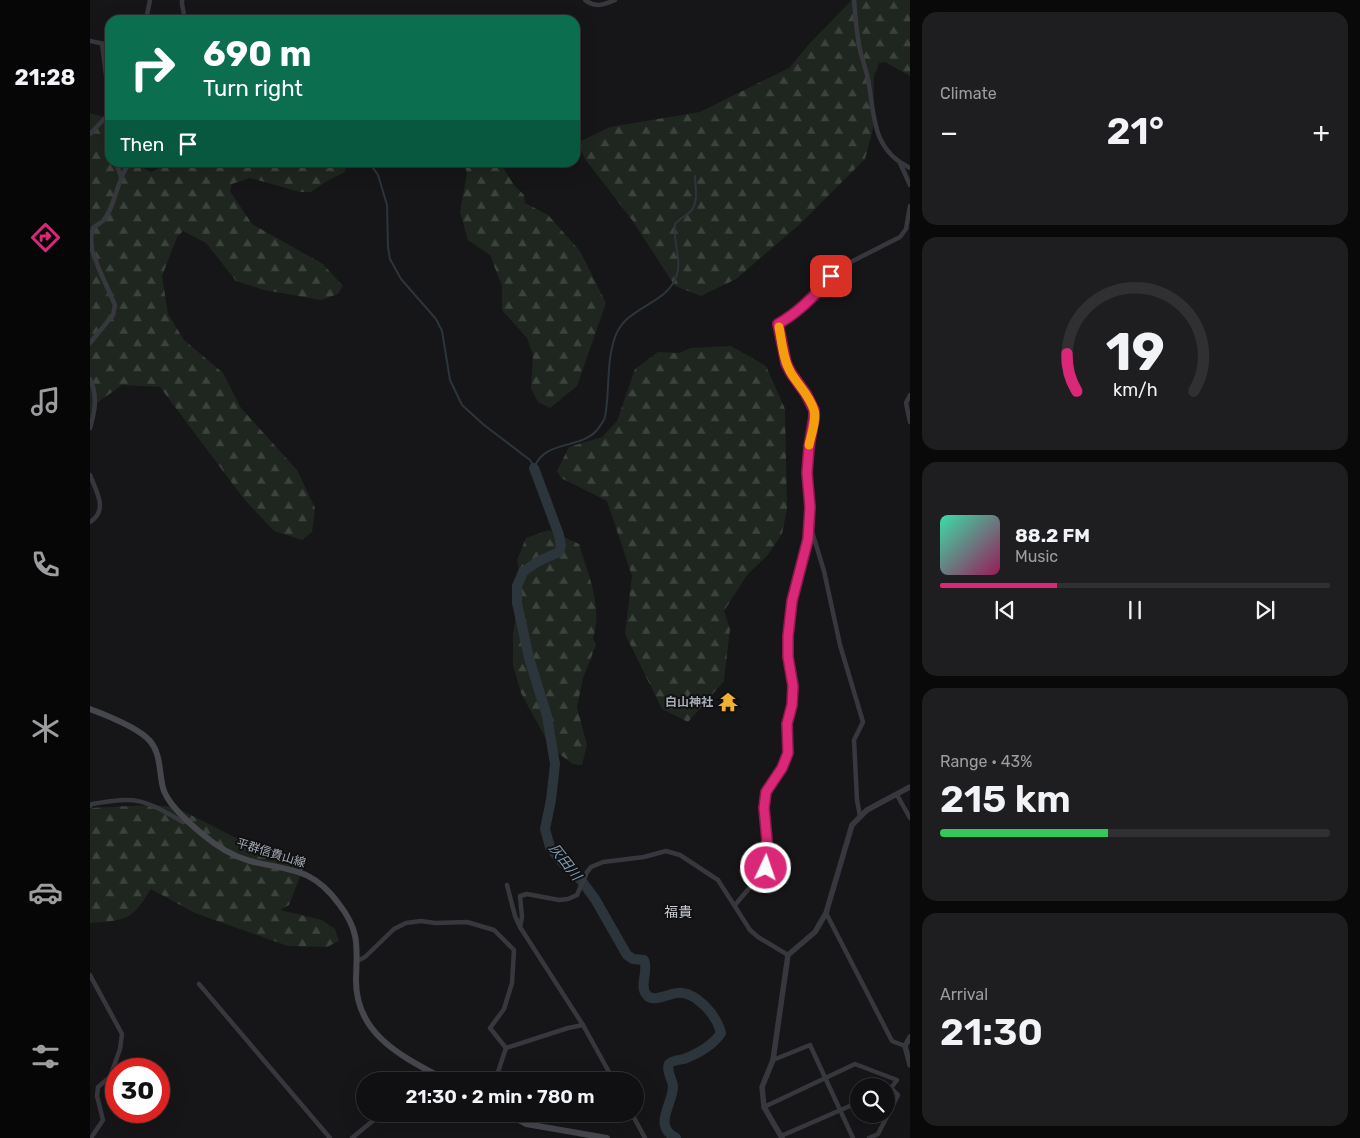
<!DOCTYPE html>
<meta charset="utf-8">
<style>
body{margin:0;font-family:Rubik,"Noto Sans JP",sans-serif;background:#1e1e20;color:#f1f3f6;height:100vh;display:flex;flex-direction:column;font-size:19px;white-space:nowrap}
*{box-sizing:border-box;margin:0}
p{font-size:16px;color:#9c9d9f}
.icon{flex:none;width:28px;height:28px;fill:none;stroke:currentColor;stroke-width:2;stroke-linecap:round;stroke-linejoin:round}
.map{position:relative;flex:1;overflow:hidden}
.sheet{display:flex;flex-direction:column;gap:12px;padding:12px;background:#09090a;width:450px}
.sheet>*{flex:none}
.hud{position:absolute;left:15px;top:15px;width:475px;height:152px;border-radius:15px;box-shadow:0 5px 20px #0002,0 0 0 1px #303032;background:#0b6e4f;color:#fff;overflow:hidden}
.controls{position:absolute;left:760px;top:1078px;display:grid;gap:10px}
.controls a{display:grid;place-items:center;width:45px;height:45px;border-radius:50%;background:#101012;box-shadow:0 5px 20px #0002,0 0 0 1px #303032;font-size:25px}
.speed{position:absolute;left:15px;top:1058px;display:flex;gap:10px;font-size:25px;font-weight:700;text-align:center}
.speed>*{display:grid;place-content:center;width:65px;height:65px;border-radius:50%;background:#101012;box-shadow:0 5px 20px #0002,0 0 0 1px #303032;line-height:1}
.speed .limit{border:8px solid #d22;background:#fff;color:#111}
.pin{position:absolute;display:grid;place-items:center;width:42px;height:42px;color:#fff;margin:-21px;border-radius:10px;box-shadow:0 2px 8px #0006}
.me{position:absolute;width:55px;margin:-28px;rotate:3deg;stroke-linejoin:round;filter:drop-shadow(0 0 4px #0008)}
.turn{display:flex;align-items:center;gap:18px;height:105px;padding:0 15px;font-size:22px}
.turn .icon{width:65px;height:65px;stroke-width:2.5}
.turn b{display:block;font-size:35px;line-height:42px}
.then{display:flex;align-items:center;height:48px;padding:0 15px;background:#0003;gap:10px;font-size:19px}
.big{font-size:38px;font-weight:600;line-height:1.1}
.sheet .card{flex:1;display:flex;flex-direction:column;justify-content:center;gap:8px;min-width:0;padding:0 18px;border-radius:15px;background:#1e1e20}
.sheet .dial{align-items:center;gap:0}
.dial svg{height:130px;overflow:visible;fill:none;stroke:#303032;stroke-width:7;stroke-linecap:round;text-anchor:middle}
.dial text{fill:#f1f3f6;stroke:none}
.song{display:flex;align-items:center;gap:15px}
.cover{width:60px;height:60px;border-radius:8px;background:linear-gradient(135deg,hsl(160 70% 55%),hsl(330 70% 35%))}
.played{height:5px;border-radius:2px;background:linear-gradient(90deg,#db2777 30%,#303032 30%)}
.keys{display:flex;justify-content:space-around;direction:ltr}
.heat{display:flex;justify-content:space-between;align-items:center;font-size:28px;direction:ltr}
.charge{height:8px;border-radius:4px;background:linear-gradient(90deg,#34c759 43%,#303032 0)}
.trip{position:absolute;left:266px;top:1072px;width:288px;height:50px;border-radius:25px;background:#101012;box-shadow:0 5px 20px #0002,0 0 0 1px #303032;font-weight:600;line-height:50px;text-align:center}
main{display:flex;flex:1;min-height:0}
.menu{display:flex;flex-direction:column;width:90px;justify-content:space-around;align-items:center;background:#060607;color:#9c9d9f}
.menu .icon{width:35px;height:35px}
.menu .active{color:#db2777}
.menu b{font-size:22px;color:#f1f3f6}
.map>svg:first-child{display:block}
.forest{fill:url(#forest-firs)}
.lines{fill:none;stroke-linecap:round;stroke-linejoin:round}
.stream{stroke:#2c353c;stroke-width:2}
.river{stroke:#2c353c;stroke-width:10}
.minor{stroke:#37383d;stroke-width:4.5}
.tertiary{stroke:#37383d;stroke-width:5.5}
.secondary{stroke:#45474d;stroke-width:6}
.route-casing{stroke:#8e194d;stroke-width:12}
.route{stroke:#db2777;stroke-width:9}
.slow{stroke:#f59e0b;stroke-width:9}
.labels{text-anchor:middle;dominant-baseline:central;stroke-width:4;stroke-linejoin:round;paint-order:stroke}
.poi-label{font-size:12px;font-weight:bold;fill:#a8adb8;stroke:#111113;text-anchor:end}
.street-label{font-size:12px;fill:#a8adb8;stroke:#111113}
.water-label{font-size:14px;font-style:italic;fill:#7f9bb3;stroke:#111113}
.neighbourhood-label{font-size:14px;fill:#c9ccd4;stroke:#111113}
</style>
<main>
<nav class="menu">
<b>21:28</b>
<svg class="icon active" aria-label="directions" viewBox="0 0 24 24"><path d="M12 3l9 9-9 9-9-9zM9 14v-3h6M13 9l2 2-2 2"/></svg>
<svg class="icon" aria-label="music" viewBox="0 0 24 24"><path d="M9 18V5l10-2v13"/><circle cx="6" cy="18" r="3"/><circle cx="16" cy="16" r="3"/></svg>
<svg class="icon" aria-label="phone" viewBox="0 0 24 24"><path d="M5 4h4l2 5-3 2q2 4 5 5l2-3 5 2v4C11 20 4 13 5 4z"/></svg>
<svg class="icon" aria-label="climate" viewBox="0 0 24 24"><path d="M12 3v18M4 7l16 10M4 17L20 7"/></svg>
<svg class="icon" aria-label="car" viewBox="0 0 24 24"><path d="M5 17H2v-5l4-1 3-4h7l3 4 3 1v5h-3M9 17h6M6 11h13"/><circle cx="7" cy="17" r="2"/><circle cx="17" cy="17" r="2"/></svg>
<svg class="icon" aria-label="filters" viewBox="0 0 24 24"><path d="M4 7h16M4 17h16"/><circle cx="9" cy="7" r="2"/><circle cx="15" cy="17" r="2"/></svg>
</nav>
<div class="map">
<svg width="820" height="1138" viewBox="0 0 820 1138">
<defs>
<pattern id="forest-firs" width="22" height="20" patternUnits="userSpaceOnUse" patternTransform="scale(1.25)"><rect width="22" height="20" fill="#1e261f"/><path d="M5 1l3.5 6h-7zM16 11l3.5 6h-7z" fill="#3c433d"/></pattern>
</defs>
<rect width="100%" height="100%" fill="#161618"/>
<g class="forest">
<path d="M762,0H820V76L795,62L789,63L784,76L783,129L775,159L709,225L646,279L611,296L585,286L542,220L495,159L487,143L520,127L610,112L699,68L719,44Z"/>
<path d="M0,113L14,117L20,126V162L45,163L61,172L80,163H257L255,172L237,181L221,192H210L160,178L142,184L140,191L162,224L233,264L253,286L248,294L231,300L174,290L146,281L116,243L93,231L87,237L72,276L78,314L94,340L133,373L151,408L207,470L225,508L222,532L212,540L184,531L154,499L70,387L32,385L4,405L0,420Z"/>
<path d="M374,163H410L424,185L434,195L435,203L458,215L490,251L516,303L487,386L460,408L448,402L441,388L443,355L437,338L412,310V286L400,255L378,240L370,212L377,173Z"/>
<path d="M641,346L676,366L695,409L697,509L692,534L677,556L657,575L634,611L640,629L634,681L598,722L572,709L535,634L542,576L517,501L471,478L467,471L479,447L512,437L527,421L545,369L568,352L589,353L601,348Z"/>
<path d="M459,530L489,544C498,574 513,607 503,638L506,645L493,678L487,707L497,745L492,765L483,764L461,748L431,693L423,665V634L431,586L427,560L436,538Z"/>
<path d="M60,805L85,807L158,844L207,863L213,869L199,905L190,910L232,920L245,929L249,941L237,947L198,946L105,913L61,889C41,921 37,920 0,923V808Z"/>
</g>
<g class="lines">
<g class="stream">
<path d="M279,162L288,175L297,205L298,247L300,259L311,279L346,319L352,331L360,380L372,405L394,425L440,460L444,467"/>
<path d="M444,468C455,439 490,450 507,430C510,426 514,421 515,417C520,391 516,363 525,337C536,306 576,305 586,277C593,260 582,241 585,224C590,218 596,216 601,211C609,202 605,186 605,176"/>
</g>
<path class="river" d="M444,468L469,535L471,546L469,552L447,562L433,572L427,586V603L439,658L457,716L465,764L461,800L455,829L460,847L471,861L491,880L505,899L537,955L543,959L554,960C559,970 549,985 556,994C563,1005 581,991 592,993C602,994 608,1000 615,1006C623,1014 628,1021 631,1033C623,1045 607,1054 594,1059C590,1060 582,1060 579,1064C576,1070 582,1079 583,1086C583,1105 562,1125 586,1138"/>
<g class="minor">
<path d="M92,0V4L95,20"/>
<path d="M495,0C505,8 514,5 525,0"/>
<path d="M764,0C765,13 766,26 768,38C769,52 775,65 778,79C785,116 781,149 820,168"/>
<path d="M56,20L60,0"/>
<path d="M0,41L20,45"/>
<path d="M12,44L20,106"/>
<path d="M0,134L16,117L20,110"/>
<path d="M26,162L31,177"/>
<path d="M810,163L820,185"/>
<path d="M0,343L23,315L25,305L9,269L2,250L1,237L3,228C6,225 11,223 13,221C26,206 26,180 40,162"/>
<path d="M0,379C8,396 5,411 0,428"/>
<path d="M820,395L816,403L820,422"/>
<path d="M0,475C6,491 19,510 0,522"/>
<path d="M720,525L734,571L750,645L773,722L764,740L767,800L770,816"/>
<path d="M807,795L820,818"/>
<path d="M0,806L2,804C48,796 53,799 93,822L99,821"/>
<path d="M417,885L425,916L430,927L493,1025L524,1081"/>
<path d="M645,905L676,868L677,840L674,808L676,792L692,768L698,753L697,724L702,705L703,686L698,657V635L702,601L718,539L720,507L717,473L724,410L716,393L701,373L696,363L688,324L713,306L727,294L747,269L810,237L816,229L820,206"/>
<path d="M736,913L802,1041L815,1046"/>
<path d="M430,927L432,917L430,896L437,894L469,900L478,899L487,895L497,872L501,867L513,862L554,857L576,851L590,855L628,880L660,930L668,937L698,955"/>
<path d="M267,961L275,957L304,929L316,923L331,921L345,923L377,922L404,930L424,950L422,983L414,1009L400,1028L416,1048"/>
<path d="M0,975L32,1034L30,1049L20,1077L8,1087L7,1096L13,1120L1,1138"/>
<path d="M109,984L240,1138"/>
<path d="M416,1048L478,1028L493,1025"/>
<path d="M683,1060L720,1045L763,1138"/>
<path d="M328,1081L340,1071"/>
<path d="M405,1081L416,1048"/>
<path d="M674,1107L765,1064L807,1080L801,1088L796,1090"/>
<path d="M542,1114L555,1138"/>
<path d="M691,1136L769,1102"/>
<path d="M262,1138L291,1114"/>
<path d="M779,1138L788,1134L808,1095L801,1088"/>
</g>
<g class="tertiary">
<path d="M820,1037L815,1046L820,1065"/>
<path d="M692,1138L674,1107L672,1087L683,1060L698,955L725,932L736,913L762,825L777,810L820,787"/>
</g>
<g class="secondary">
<path d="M0,709C16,715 49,728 60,741C71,754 69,772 73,788C77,803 99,823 111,833C126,846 142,856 160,861C200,871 222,867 249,904C270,931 267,947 266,979C265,1036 315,1058 358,1081"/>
<path d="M418,1114L436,1124L517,1138"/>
</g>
</g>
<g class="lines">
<defs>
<path id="route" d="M676,868L677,840L674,808L676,792L692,768L698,753L697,724L702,705L703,686L698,657V636L702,601L718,539L720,507L717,473L719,447L724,417V410L716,394L701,373L696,363L688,324C709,312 726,295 741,276"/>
</defs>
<use href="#route" class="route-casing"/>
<use href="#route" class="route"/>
<path class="slow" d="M689,327C692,342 693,360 701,373C708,385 720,396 724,410C727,420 721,435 719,445"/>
</g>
<defs>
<symbol id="temple-bare" viewBox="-9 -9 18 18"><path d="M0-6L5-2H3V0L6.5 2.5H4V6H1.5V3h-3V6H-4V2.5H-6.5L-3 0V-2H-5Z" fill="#f2b134" stroke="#111113" stroke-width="2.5" paint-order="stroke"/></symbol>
</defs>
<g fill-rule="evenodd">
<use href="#temple-bare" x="624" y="688" width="28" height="28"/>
</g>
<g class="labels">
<g class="poi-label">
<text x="623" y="702">白山神社</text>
</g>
<g class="street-label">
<text transform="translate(181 853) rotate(17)">平群信貴山線</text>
</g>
<g class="water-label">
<text transform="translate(475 862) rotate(52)">灰田川</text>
</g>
<g class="neighbourhood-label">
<text x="588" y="912">福貴</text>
</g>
</g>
</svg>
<div class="controls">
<a><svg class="icon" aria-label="search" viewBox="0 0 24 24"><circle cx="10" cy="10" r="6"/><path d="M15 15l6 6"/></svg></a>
</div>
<div class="speed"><div class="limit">30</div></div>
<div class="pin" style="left:741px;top:276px;background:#d93025"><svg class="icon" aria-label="arrive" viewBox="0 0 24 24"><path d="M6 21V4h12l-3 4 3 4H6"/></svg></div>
<svg class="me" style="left:676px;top:868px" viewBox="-20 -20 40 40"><circle r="17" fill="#db2777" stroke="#fff" stroke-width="3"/><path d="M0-11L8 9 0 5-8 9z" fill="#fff"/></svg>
<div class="trip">21:30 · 2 min · 780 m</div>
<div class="hud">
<div class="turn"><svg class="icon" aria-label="right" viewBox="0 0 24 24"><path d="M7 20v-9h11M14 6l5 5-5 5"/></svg><div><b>690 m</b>Turn right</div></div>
<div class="then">Then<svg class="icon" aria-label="arrive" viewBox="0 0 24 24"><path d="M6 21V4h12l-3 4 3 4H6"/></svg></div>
</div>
</div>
<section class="sheet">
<div class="card"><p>Climate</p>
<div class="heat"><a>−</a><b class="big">21°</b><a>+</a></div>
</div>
<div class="card dial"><svg viewBox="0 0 100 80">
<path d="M14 69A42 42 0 1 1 86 69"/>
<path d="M14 69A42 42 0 0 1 8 46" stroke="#db2777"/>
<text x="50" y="56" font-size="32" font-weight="700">19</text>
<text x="50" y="72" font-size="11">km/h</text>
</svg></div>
<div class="card">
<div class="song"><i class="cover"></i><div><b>88.2 FM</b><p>Music</p></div></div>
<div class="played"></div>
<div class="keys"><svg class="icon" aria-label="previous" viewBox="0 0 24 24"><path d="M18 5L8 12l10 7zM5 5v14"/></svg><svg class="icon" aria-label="pause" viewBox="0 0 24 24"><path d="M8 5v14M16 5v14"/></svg><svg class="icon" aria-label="next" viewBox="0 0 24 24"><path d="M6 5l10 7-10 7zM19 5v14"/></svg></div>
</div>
<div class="card"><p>Range · 43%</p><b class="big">215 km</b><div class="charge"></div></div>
<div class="card"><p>Arrival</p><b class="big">21:30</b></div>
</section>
</main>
